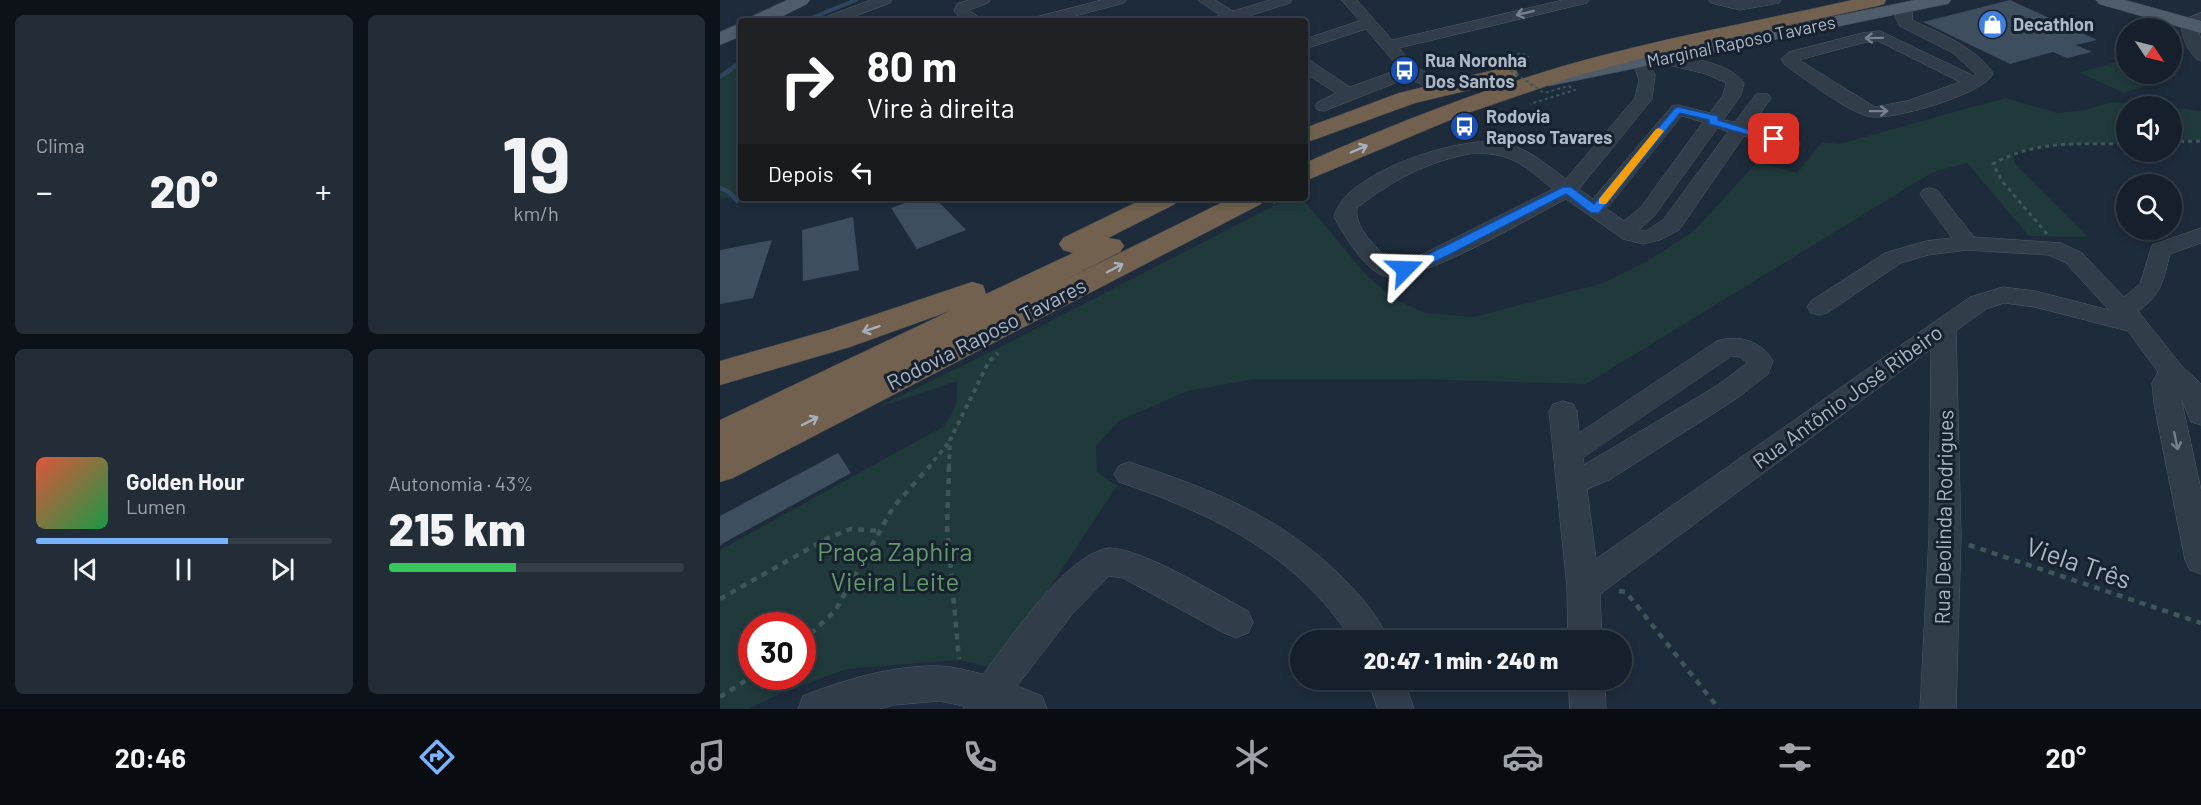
<!DOCTYPE html>
<html lang="pt">
<meta charset="utf-8">
<style>
body{margin:0;font-family:Barlow,sans-serif;background:#232d38;color:#f1f3f6;height:100vh;display:flex;flex-direction:column;font-size:22px;white-space:nowrap}
*{box-sizing:border-box;margin:0}
p{font-size:20px;color:#9ea3a9}
.icon{flex:none;width:33px;height:33px;fill:none;stroke:currentColor;stroke-width:2;stroke-linecap:round;stroke-linejoin:round}
.map{position:relative;flex:1;overflow:hidden}
.side{display:flex;flex-direction:column;gap:15px;padding:15px;background:#0c1218;width:720px}
.side>*{flex:none}
.banner{position:absolute;left:18px;top:18px;width:570px;height:183px;border-radius:6px;box-shadow:0 3px 9px #0003,0 0 0 2px #353e48;background:#202124;color:#fff;overflow:hidden}
.needle{width:39px;rotate:125deg}
.buttons{position:absolute;left:1396px;top:18px;display:grid;gap:12px}
.buttons a{display:grid;place-items:center;width:66px;height:66px;border-radius:50%;background:#16202c;box-shadow:0 3px 9px #0003,0 0 0 2px #353e48;font-size:30px}
.speed{position:absolute;left:18px;top:612px;display:flex;gap:12px;font-size:30px;font-weight:700;text-align:center}
.speed>*{display:grid;place-content:center;width:78px;height:78px;border-radius:50%;background:#16202c;box-shadow:0 3px 9px #0003,0 0 0 2px #353e48;line-height:1}
.speed .limit{border:9px solid #d22;background:#fff;color:#111}
.pin{position:absolute;display:grid;place-items:center;width:51px;height:51px;color:#fff;margin:-26px;border-radius:12px;box-shadow:0 3px 9px #0006}
.me{position:absolute;width:66px;margin:-33px;rotate:68deg;stroke-linejoin:round;filter:drop-shadow(0 0 4px #0008)}
.turn{display:flex;align-items:center;gap:21px;height:126px;padding:0 30px;font-size:27px}
.turn .icon{width:78px;height:78px;stroke-width:2.5}
.turn b{display:block;font-size:42px;line-height:51px}
.then{display:flex;align-items:center;height:57px;padding:0 30px;background:#0003;gap:12px;font-size:22px}
.big{font-size:45px;font-weight:800;line-height:1.1}
.side .widget{flex:1;display:flex;flex-direction:column;justify-content:center;gap:9px;min-width:0;padding:0 21px;border-radius:9px;background:#232d38}
.side .dial{align-items:center;gap:0}
.dial b{font-size:78px;line-height:1}
.song{display:flex;align-items:center;gap:18px}
.cover{width:72px;height:72px;border-radius:9px;background:linear-gradient(135deg,hsl(10 70% 55%),hsl(140 70% 35%))}
.played{height:6px;border-radius:3px;background:linear-gradient(90deg,#79b3ff 65%,#353e48 65%)}
.keys{display:flex;justify-content:space-around;direction:ltr}
.heat{display:flex;justify-content:space-between;align-items:center;font-size:33px;direction:ltr}
.charge{height:9px;border-radius:4px;background:linear-gradient(90deg,#34c759 43%,#353e48 0)}
.side .tiles{flex:1;display:grid;gap:15px;grid-template-columns:repeat(2,1fr)}
.trip{position:absolute;left:570px;top:630px;width:342px;height:60px;border-radius:30px;background:#16202c;box-shadow:0 3px 9px #0003,0 0 0 2px #353e48;font-weight:800;line-height:60px;text-align:center}
.tab-bar{display:flex;height:96px;justify-content:space-around;align-items:center;background:#090d12;color:#9ea3a9}
.tab-bar .icon{width:42px;height:42px}
.tab-bar .current{color:#79b3ff}
.tab-bar b{font-size:27px;color:#f1f3f6}
main{display:flex;flex:1;min-height:0}
.map>svg:first-child{display:block}
.green{fill:#20393b;fill-rule:evenodd}
.lines{fill:none;stroke-linecap:round;stroke-linejoin:round}
.stream-far1{stroke:#2e4661;stroke-width:4}
.stream{stroke:#2e4661;stroke-width:4.5}
.building{fill:#3e4e5f}
.minor-casing{stroke:#4f5b68;stroke-width:1}
.major-casing{stroke:#3b4653;stroke-width:1}
.highway-casing{stroke:#3c4854;stroke-width:1}
.path-far2{stroke:#3e5658;stroke-width:3;stroke-dasharray:4 4;stroke-linecap:butt}
.path-far1{stroke:#3e5658;stroke-width:4;stroke-dasharray:4.5 4.5;stroke-linecap:butt}
.path{stroke:#3e5658;stroke-width:4.5;stroke-dasharray:6 6;stroke-linecap:butt}
.minor{fill:#323d4a;fill-rule:evenodd}
.major{fill:#4f5c6a;fill-rule:evenodd}
.highway{fill:#71614e;fill-rule:evenodd}
.path-bridge{stroke:#3e5658;stroke-width:2;stroke-dasharray:3 3;stroke-linecap:butt}
.oneway{stroke:#75818f}
.oneway2{stroke:#a6afbb}
.route{fill:#1a73e8;stroke:#114b97;stroke-width:1.5}
.slow{fill:#f59e0b}
.labels{text-anchor:middle;dominant-baseline:central;stroke-width:6;stroke-linejoin:round;paint-order:stroke}
.far-poi-label{font-size:18px;font-weight:bold;fill:#acb8c7;stroke:#17222e;text-anchor:start}
.far-street-label{font-size:18px;fill:#acb8c7;stroke:#17222e}
.street-label{font-size:21px;fill:#acb8c7;stroke:#17222e}
.near-park-label{font-size:26px;fill:#61996b;stroke:#17222e}
.near-street-label{font-size:26px;fill:#acb8c7;stroke:#17222e}
</style>
<main>
<section class="side">
<div class="tiles">
<div class="widget"><p>Clima</p>
<div class="heat"><a>−</a><b class="big">20°</b><a>+</a></div>
</div>
<div class="widget dial"><b>19</b><p>km/h</p></div>
<div class="widget">
<div class="song"><i class="cover"></i><div><b>Golden Hour</b><p>Lumen</p></div></div>
<div class="played"></div>
<div class="keys"><svg class="icon" aria-label="previous" viewBox="0 0 24 24"><path d="M18 5L8 12l10 7zM5 5v14"/></svg><svg class="icon" aria-label="pause" viewBox="0 0 24 24"><path d="M8 5v14M16 5v14"/></svg><svg class="icon" aria-label="next" viewBox="0 0 24 24"><path d="M6 5l10 7-10 7zM19 5v14"/></svg></div>
</div>
<div class="widget"><p>Autonomia · 43%</p><b class="big">215 km</b><div class="charge"></div></div>
</div>
</section>
<div class="map">
<svg width="1481" height="709" viewBox="0 0 1481 709">
<rect width="100%" height="100%" fill="#1e2b3a"/>
<g class="green">
<path d="M1407,58V74L1452,73L1458,75L1404,93L1360,73Z"/>
<path d="M21,59V195L0,199V73Z"/>
<path d="M1285,98L1337,113L1365,110L1392,102L1450,106H1407V143L1324,146L1293,153L1295,164L1368,237L1309,236L1247,163L1213,172L866,384L694,379H536L467,391L399,421L376,446L377,472L397,486L276,669L239,660L126,669L62,693L28,709H0V550L224,426L236,406L237,381L156,408L280,347L569,198H582L648,277L676,300L706,313L754,317L883,283L926,262L974,231L1037,162L1077,173L1102,142L1119,144ZM32,626H82V676H32Z"/>
<path d="M1452,107L1481,111V140L1452,141Z"/>
</g>
<g class="lines">
<g class="stream-far1">
<path d="M84,21L136,0"/>
<path d="M0,77L21,62"/>
</g>
<path class="stream" d="M0,188L9,192L17,201"/>
</g>
<g class="building">
<path d="M1290,0L1377,40L1356,45L1372,52L1347,58L1333,52L1290,64L1203,22Z"/>
<path d="M199,198H215L246,230L197,249L171,208Z"/>
<path d="M133,217L139,270L83,281L82,230Z"/>
<path d="M52,240L33,298L0,304V250Z"/>
<path d="M118,453L131,473L0,545V516Z"/>
</g>
<g class="lines">
<defs>
<g id="minor">
<path d="M151,0H172L170,3L122,21H100L103,18Z"/>
<path d="M249,0H270L268,3L249,10L264,21C251,21 242,22 234,11L237,4Z"/>
<path d="M382,0H406L404,3L336,21H310L313,18Z"/>
<path d="M478,0H495L513,11L550,0H572L570,3L523,18L526,21H488L499,15Z"/>
<path d="M622,0H637L672,40L843,0H869L867,3L679,48C702,74 704,74 737,82L740,86L737,90C721,94 702,85 688,78L604,111L598,110L595,106L598,102L616,93L585,73V60L591,61L630,87L680,69L646,29L585,49V39L639,21Z"/>
<path d="M989,0H1061L1059,3L1020,10L991,3Z"/>
<path d="M1186,4L1193,8L1192,20C1221,34 1254,46 1273,73C1268,93 1167,123 1147,116C1122,108 1086,80 1064,64L1061,59L1069,52L1142,33L1160,31L1254,76L1256,74L1233,53L1180,26L1175,17L1181,5ZM1158,41L1240,82L1187,101L1155,107L1079,60L1142,43Z"/>
<path d="M1481,13V23L1476,25L1481,39V61C1470,58 1457,30 1463,20Z"/>
<path d="M939,53C965,58 1007,60 1024,83L1021,95L1003,120L1015,122L1036,94H1048L1051,98L1031,127L1078,140L1080,144L1078,148L1071,150L1024,136L959,230L940,240L923,244L903,239L846,199C812,216 696,286 664,276C644,269 624,235 614,217C623,173 737,137 778,142C806,146 824,163 846,179L915,98L919,80L913,62L921,57L927,59L935,75L932,99L859,189L873,199L952,106L958,105L990,113L1003,95L1006,84L1004,82L986,74L933,61L931,58ZM962,116L983,122L921,207L904,221L887,209ZM998,128L1008,132L943,220L926,231L919,230L935,215ZM755,153C796,154 803,166 833,189L703,254C692,258 680,266 668,260C656,246 634,228 637,208C672,180 710,160 755,153Z"/>
<path d="M1210,188L1217,190L1254,237L1341,243L1362,253L1404,297L1420,284L1432,245L1481,228V243L1450,254C1443,281 1442,294 1418,311L1460,364L1481,384V425L1471,422L1461,398L1481,490V574L1470,570L1465,560L1434,404L1432,383L1438,372L1408,331L1315,307L1284,303L1266,309L1236,331L1241,537L1236,709H1200L1209,537L1211,349L880,594L882,640H848L847,587L829,411L833,404L843,401L853,404L857,411L859,433L997,341C1019,334 1041,341 1053,361L1048,374L1016,399L889,480L867,489L876,559L1250,297L1283,287L1315,291L1389,310L1346,263L1329,255L1247,250L1208,255L1181,263L1107,313L1099,315L1091,313L1087,307L1091,301L1165,253L1206,241L1232,238L1200,194L1203,190ZM1012,356L1020,357L1027,363L998,385L864,465L863,458Z"/>
<path d="M409,462C491,489 561,516 623,578C640,595 660,618 668,640H632C575,553 494,515 399,482L394,474L399,466Z"/>
<path d="M389,548C422,548 496,594 528,611L533,622L528,633L516,638L504,633L403,578L389,576L353,613L297,686L322,696L327,709H243L244,706L219,701L174,705L159,709H78L83,696C122,680 175,665 217,666C232,666 248,671 263,674C291,639 344,555 389,548Z"/>
<path d="M648,680H684L694,709H658Z"/>
<path d="M849,680H885L886,709H850Z"/>
</g>
<g id="major">
<path d="M67,0H90L87,4L53,21H29L31,17Z"/>
<path d="M1195,0H1231L1228,4L1222,5L829,86L822,84L818,80L822,76L829,74Z"/>
<path d="M1376,0H1405L1481,21V33L1379,4Z"/>
<path d="M21,23V36L0,45V32Z"/>
</g>
<g id="highway">
<path d="M1132,0H1166L1164,4L1157,6L954,50L856,76L742,115L585,181V163C668,126 753,93 840,67C936,39 1035,22 1132,0Z"/>
<path d="M787,67L795,69L798,74L795,79L695,103L585,143V128L679,93Z"/>
<path d="M425,198H459L455,204L388,238L400,240L404,246L400,252L343,281L511,198H545L541,204L13,478L0,482V420L230,311L130,347L0,385V361L109,330L252,282L263,285L266,294L353,253L343,250L339,244L343,238Z"/>
</g>
</defs>
<use href="#minor" class="minor-casing"/>
<use href="#major" class="major-casing"/>
<use href="#highway" class="highway-casing"/>
<g class="path-far2">
<path d="M1452,142L1481,141"/>
<path d="M553,203L563,198"/>
<path d="M1327,234L1282,181L1273,164C1314,140 1361,144 1407,144"/>
</g>
<g class="path-far1">
<path d="M208,468L230,441"/>
<path d="M229,468L230,440L269,361L278,353"/>
</g>
<g class="path">
<path d="M229,466L227,527L239,659"/>
<path d="M1249,545L1481,623"/>
<path d="M899,591L906,592L999,709"/>
<path d="M0,599L106,539L130,529L160,531"/>
<path d="M82,642L115,611L174,506L210,466"/>
<path d="M0,697L33,676"/>
</g>
<use href="#minor" class="minor"/>
<use href="#major" class="major"/>
<use href="#highway" class="highway"/>
<path class="path-bridge" d="M774,61L802,53L808,57L783,65L824,93L849,86L855,90L810,104"/>
</g>
<defs><path id="oneway-shaft" d="M-6 0H5M1.5-3L5.5 0L1.5 3" fill="none" stroke-width="1.6" stroke-linecap="round" stroke-linejoin="round" transform="scale(1.5)"/></defs>
<g class="oneway">
<use href="#oneway-shaft" transform="translate(805 13) rotate(167)"/>
<use href="#oneway-shaft" transform="translate(1154 38) rotate(179)"/>
<use href="#oneway-shaft" transform="translate(1159 111) rotate(-1)"/>
<use href="#oneway-shaft" transform="translate(1456 441) rotate(78)"/>
</g>
<g class="oneway2">
<use href="#oneway-shaft" transform="translate(639 149) rotate(-23)"/>
<use href="#oneway-shaft" transform="translate(395 268) rotate(-28)"/>
<use href="#oneway-shaft" transform="translate(151 329) rotate(161)"/>
<use href="#oneway-shaft" transform="translate(90 421) rotate(-27)"/>
</g>
<path class="route" d="M958,107L998,116V120L1059,139L1051,141L989,124V120L960,113L879,213H871L846,194L715,262L685,273L679,269L843,187H851L874,204L955,108Z"/>
<path class="slow" d="M939,128L944,131L886,204H879V199L936,129Z"/>
<defs>
<symbol id="shop-disc" viewBox="-11 -11 22 22"><circle r="9.5" fill="#3f7fe0" stroke="#17222e"/><path d="M-5-2.5h2.3a2.7 3.5 0 0 1 5.4 0H5L5.5 6h-11ZM-1.5-2.5h3a1.5 2.3 0 0 0-3 0Z" fill="#fff"/></symbol>
<symbol id="bus-disc" viewBox="-11 -11 22 22"><circle r="9.5" fill="#1a4fb4" stroke="#17222e"/><path d="M-5-6H5V4H4V6H2V4H-2V6H-4V4H-5ZM-3.5-4V0h7V-4ZM-3.5 1.2v1.5H-2V1.2ZM2 1.2v1.5H3.5V1.2Z" fill="#fff"/></symbol>
</defs>
<g fill-rule="evenodd">
<use href="#shop-disc" x="1256" y="8" width="33" height="33"/>
<use href="#bus-disc" x="668" y="54" width="33" height="33"/>
<use href="#bus-disc" x="728" y="110" width="33" height="33"/>
</g>
<g class="labels">
<g class="far-poi-label">
<text x="1293" y="24">Decathlon</text>
<text x="705" y="60">Rua Noronha<tspan x="705" dy="21">Dos Santos</tspan></text>
<text x="766" y="116">Rodovia<tspan x="766" dy="21">Raposo Tavares</tspan></text>
</g>
<g class="far-street-label">
<text transform="translate(1021 41) rotate(-12)">Marginal Raposo Tavares</text>
</g>
<g class="street-label">
<text transform="translate(266 333) rotate(-27)">Rodovia Raposo Tavares</text>
<text transform="translate(1127 396) rotate(-36)">Rua Antônio José Ribeiro</text>
<text transform="translate(1223 517) rotate(-89)">Rua Deolinda Rodrigues</text>
</g>
<g class="near-park-label">
<text x="175" y="550">Praça Zaphira<tspan x="175" dy="30">Vieira Leite</tspan></text>
</g>
<g class="near-street-label">
<text transform="translate(1359 562) rotate(19)">Viela Três</text>
</g>
</g>
</svg>
<div class="buttons">
<a><svg class="needle" viewBox="-14 -14 28 28"><path d="M0-13l5 13h-10z" fill="#e53935"/><path d="M0 13l5-13h-10z" fill="#9ea3a9"/></svg></a>
<a><svg class="icon" aria-label="sound" viewBox="0 0 24 24"><path d="M4 9h4l5-4v14l-5-4H4zM17 9q2 3 0 6"/></svg></a>
<a><svg class="icon" aria-label="search" viewBox="0 0 24 24"><circle cx="10" cy="10" r="6"/><path d="M15 15l6 6"/></svg></a>
</div>
<div class="speed"><div class="limit">30</div></div>
<div class="pin" style="left:1054px;top:139px;background:#d93025"><svg class="icon" aria-label="arrive" viewBox="0 0 24 24"><path d="M6 21V4h12l-3 4 3 4H6"/></svg></div>
<svg class="me" style="left:685px;top:269px" viewBox="-20 -20 40 40"><path d="M0-17L14 15 0 8-14 15z" fill="#1a73e8" stroke="#fff" stroke-width="4"/></svg>
<div class="trip">20:47 · 1 min · 240 m</div>
<div class="banner">
<div class="turn"><svg class="icon" aria-label="right" viewBox="0 0 24 24"><path d="M7 20v-9h11M14 6l5 5-5 5"/></svg><div><b>80 m</b>Vire à direita</div></div>
<div class="then">Depois<svg class="icon" aria-label="left" viewBox="0 0 24 24"><path d="M17 20v-9H6M10 6l-5 5 5 5"/></svg></div>
</div>
</div>
</main>
<nav class="tab-bar">
<b>20:46</b>
<svg class="icon current" aria-label="directions" viewBox="0 0 24 24"><path d="M12 3l9 9-9 9-9-9zM9 14v-3h6M13 9l2 2-2 2"/></svg>
<svg class="icon" aria-label="music" viewBox="0 0 24 24"><path d="M9 18V5l10-2v13"/><circle cx="6" cy="18" r="3"/><circle cx="16" cy="16" r="3"/></svg>
<svg class="icon" aria-label="phone" viewBox="0 0 24 24"><path d="M5 4h4l2 5-3 2q2 4 5 5l2-3 5 2v4C11 20 4 13 5 4z"/></svg>
<svg class="icon" aria-label="climate" viewBox="0 0 24 24"><path d="M12 3v18M4 7l16 10M4 17L20 7"/></svg>
<svg class="icon" aria-label="car" viewBox="0 0 24 24"><path d="M5 17H2v-5l4-1 3-4h7l3 4 3 1v5h-3M9 17h6M6 11h13"/><circle cx="7" cy="17" r="2"/><circle cx="17" cy="17" r="2"/></svg>
<svg class="icon" aria-label="filters" viewBox="0 0 24 24"><path d="M4 7h16M4 17h16"/><circle cx="9" cy="7" r="2"/><circle cx="15" cy="17" r="2"/></svg>
<b>20°</b>
</nav>
